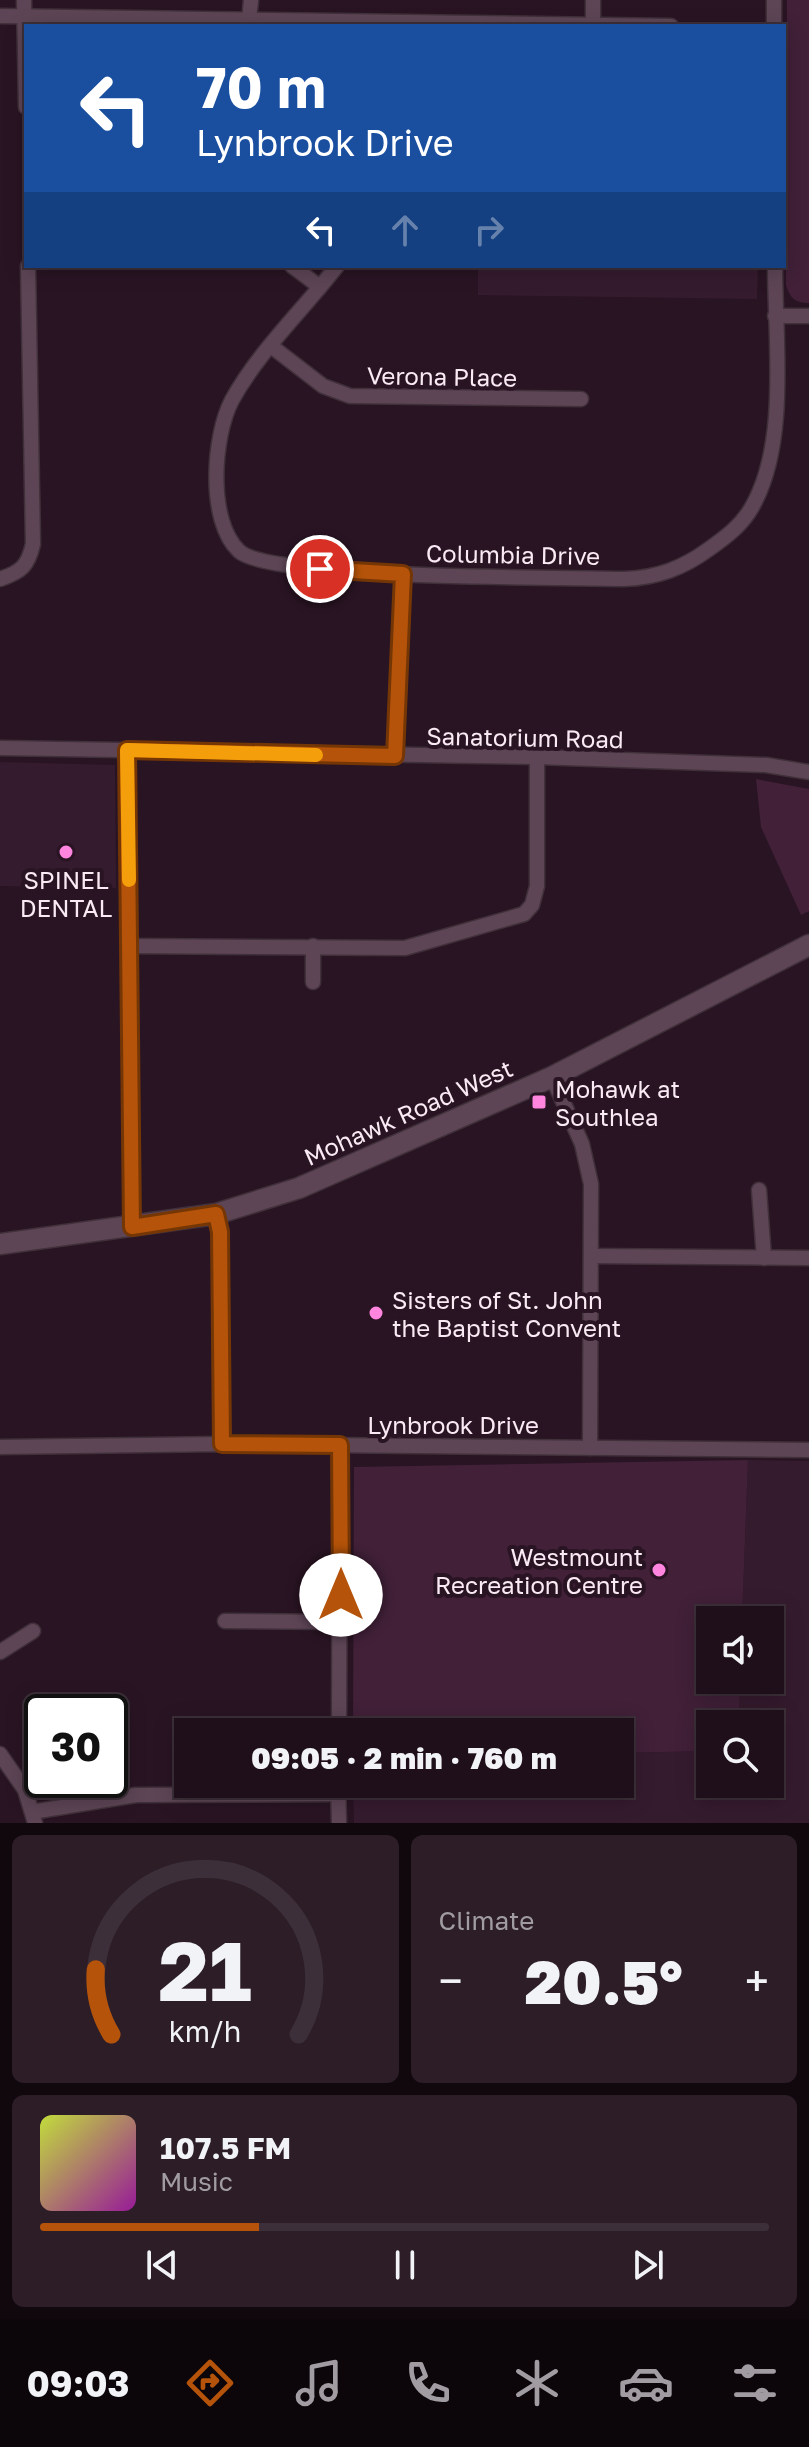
<!DOCTYPE html>
<meta charset="utf-8">
<style>
body{margin:0;font-family:"Golos Text",sans-serif;background:#2c1d27;color:#f1f3f6;height:100vh;display:flex;flex-direction:column;font-size:30px;white-space:nowrap}
*{box-sizing:border-box;margin:0}
p{font-size:26px;color:#a19ca2}
.icon{flex:none;width:44px;height:44px;fill:none;stroke:currentColor;stroke-width:2;stroke-linecap:round;stroke-linejoin:round}
.map{position:relative;height:1823px;overflow:hidden}
.panel{display:flex;flex-direction:column;gap:12px;padding:12px;background:#11080e;flex:1}
.panel>*{flex:none}
.guide{position:absolute;left:24px;top:24px;width:762px;height:244px;border-radius:0px;box-shadow:0 4px 20px #0003,0 0 0 2px #3c2f39;background:#1a4fa0;color:#fff;overflow:hidden}
.fabs{position:absolute;left:696px;top:1606px;display:grid;gap:16px}
.fabs a{display:grid;place-items:center;width:88px;height:88px;border-radius:0px;background:#1f0f1a;box-shadow:0 4px 20px #0003,0 0 0 2px #3c2f39;font-size:40px}
.speed{position:absolute;left:24px;top:1694px;display:flex;gap:16px;font-size:40px;font-weight:700;text-align:center}
.speed>*{display:grid;place-content:center;width:104px;height:104px;border-radius:50%;background:#1f0f1a;box-shadow:0 4px 20px #0003,0 0 0 2px #3c2f39;line-height:1}
.speed .limit{border:4px solid #111;border-radius:12px;background:#fff;color:#111}
.pin{position:absolute;display:grid;place-items:center;width:68px;height:68px;color:#fff;margin:-34px;border:4px solid #fff;border-radius:50%;box-shadow:0 2px 8px #0007}
.me{position:absolute;width:88px;margin:-44px;rotate:0deg;stroke-linejoin:round;filter:drop-shadow(0 0 6px #0008)}
.turn{display:flex;align-items:center;gap:28px;height:168px;padding:0 40px;font-size:36px}
.turn .icon{width:104px;height:104px;stroke-width:2.5}
.turn b{display:block;font-size:56px;line-height:68px}
.lanes{display:flex;align-items:center;height:76px;padding:0 40px;background:#0003;justify-content:center;gap:40px;direction:ltr}
.lanes .off{opacity:.35}
.big{font-size:60px;font-weight:800;line-height:1.1}
.panel .widget{flex:1;display:flex;flex-direction:column;justify-content:center;gap:12px;min-width:0;padding:0 28px;border-radius:12px;background:#2c1d27}
.panel .dial{align-items:center;gap:0}
.dial svg{height:208px;overflow:visible;fill:none;stroke:#3c2f39;stroke-width:7;stroke-linecap:round;text-anchor:middle}
.dial text{fill:#f1f3f6;stroke:none}
.song{display:flex;align-items:center;gap:24px}
.cover{width:96px;height:96px;border-radius:12px;background:linear-gradient(135deg,hsl(70 70% 55%),hsl(300 70% 35%))}
.played{height:8px;border-radius:4px;background:linear-gradient(90deg,#b45309 30%,#3c2f39 30%)}
.keys{display:flex;justify-content:space-around;direction:ltr}
.heat{display:flex;justify-content:space-between;align-items:center;font-size:44px;direction:ltr}
.panel .tiles{flex:1;display:grid;gap:12px;grid-template-columns:1fr 1fr}
.widget:last-child{grid-column:span 2}
.trip{position:absolute;left:174px;top:1718px;width:460px;height:80px;border-radius:0px;background:#1f0f1a;box-shadow:0 4px 20px #0003,0 0 0 2px #3c2f39;font-weight:800;line-height:80px;text-align:center}
.tab-bar{display:flex;height:128px;justify-content:space-around;align-items:center;background:#0c060a;color:#a19ca2}
.tab-bar .icon{width:56px;height:56px}
.tab-bar .active{color:#b45309}
.tab-bar b{font-size:36px;color:#f1f3f6}
.map>svg:first-child{display:block}
.built{fill:#351b2e}
.green{fill:#412038}
.lines{fill:none;stroke-linecap:round;stroke-linejoin:round}
.street-casing{stroke:#40303a;stroke-width:17}
.secondary-casing{stroke:#40303a;stroke-width:23}
.street{stroke:#5d4556;stroke-width:14}
.secondary{stroke:#5d4556;stroke-width:20}
.route-casing{stroke:#753606;stroke-width:20}
.route{stroke:#b45309;stroke-width:14}
.slow{stroke:#f59e0b;stroke-width:14}
.poi-dot{fill:#ff85df;stroke:#291423;stroke-width:3}
.labels{text-anchor:middle;dominant-baseline:central;stroke-width:8;stroke-linejoin:round;paint-order:stroke}
.street-label{font-size:24px;fill:#faeaf4;stroke:#291423}
.poi-label{font-size:24px;fill:#faeaf4;stroke:#291423;text-anchor:start}
</style>
<div class="map">
<svg width="809" height="1823" viewBox="0 0 809 1823">
<rect width="100%" height="100%" fill="#291423"/>
<g class="built">
<path d="M478,266H758L757,299L478,295Z"/>
<path d="M0,762L115,765L116,888L0,886Z"/>
<path d="M748,1460L809,1461V1823H354L353,1784H620V1753L710,1751V1784H770V1724H739L740,1680H770V1620H742Z"/>
</g>
<g class="green">
<path d="M787,0H809V303C795,303 790,298 786,285Z"/>
<path d="M756,779L809,789V911L801,915L761,827Z"/>
<path d="M748,1460L742,1620H710V1680H740L739,1724H710V1751L620,1753V1732H353L354,1467Z"/>
</g>
<g class="lines">
<defs>
<g id="street">
<path d="M24,0L26,107"/>
<path d="M593,0V24"/>
<path d="M0,16L671,26"/>
<path d="M249,20L251,0"/>
<path d="M774,26V0"/>
<path d="M292,266L320,287"/>
<path d="M337,266C303,310 259,351 232,400C213,436 207,521 239,551C268,580 566,577 624,579C657,578 683,568 709,549C726,537 742,525 752,507C789,443 775,338 775,266"/>
<path d="M775,316H809"/>
<path d="M271,346L323,386L350,396L581,399"/>
<path d="M0,579C21,572 28,566 33,544L28,266"/>
<path d="M0,748L537,757L766,765L809,772"/>
<path d="M127,750L132,1227"/>
<path d="M395,756L403,574"/>
<path d="M129,946L405,948L524,914L532,905L537,886V757"/>
<path d="M313,946V982"/>
<path d="M552,1077L582,1144L591,1184L590,1448"/>
<path d="M759,1190L764,1258"/>
<path d="M216,1214L220,1232L222,1444"/>
<path d="M591,1256L809,1258"/>
<path d="M0,1447L222,1444L809,1450"/>
<path d="M225,1621L341,1622"/>
<path d="M0,1652L33,1631"/>
<path d="M339,1732L340,1445"/>
<path d="M0,1754L25,1790L35,1823"/>
<path d="M338,1784L339,1823"/>
<path d="M32,1812L136,1795L338,1794"/>
</g>
<path id="secondary" d="M0,1244L216,1214L299,1188L552,1077L809,945"/>
</defs>
<use href="#street" class="street-casing"/>
<use href="#secondary" class="secondary-casing"/>
<use href="#street" class="street"/>
<use href="#secondary" class="secondary"/>
</g>
<g class="lines">
<defs>
<path id="route" d="M320,569L403,574L395,756L127,750L132,1227L216,1214L220,1232L222,1444L340,1445L341,1595"/>
</defs>
<use href="#route" class="route-casing"/>
<use href="#route" class="route"/>
<path class="slow" d="M129,880L127,750L316,755"/>
</g>
<g class="poi-dot">
<circle cx="66" cy="852" r="8"/>
<rect x="531" y="1094" width="16" height="16" rx="4"/>
<circle cx="376" cy="1313" r="8"/>
<circle cx="659" cy="1570" r="8"/>
</g>
<g class="labels">
<g class="street-label">
<text transform="translate(442 376) rotate(1)">Verona Place</text>
<text transform="translate(513 554) rotate(1)">Columbia Drive</text>
<text transform="translate(525 737) rotate(1)">Sanatorium Road</text>
<text transform="translate(408 1112) rotate(-24)">Mohawk Road West</text>
<text x="453" y="1424">Lynbrook Drive</text>
</g>
<g class="poi-label">
<text x="66" y="879" text-anchor="middle">SPINEL<tspan x="66" dy="28">DENTAL</tspan></text>
<text x="555" y="1088">Mohawk at<tspan x="555" dy="28">Southlea</tspan></text>
<text x="392" y="1299">Sisters of St. John<tspan x="392" dy="28">the Baptist Convent</tspan></text>
<text x="643" y="1556" text-anchor="end">Westmount<tspan x="643" dy="28">Recreation Centre</tspan></text>
</g>
</g>
</svg>
<div class="fabs">
<a><svg class="icon" aria-label="sound" viewBox="0 0 24 24"><path d="M4 9h4l5-4v14l-5-4H4zM17 9q2 3 0 6"/></svg></a>
<a><svg class="icon" aria-label="search" viewBox="0 0 24 24"><circle cx="10" cy="10" r="6"/><path d="M15 15l6 6"/></svg></a>
</div>
<div class="speed"><div class="limit">30</div></div>
<div class="pin" style="left:320px;top:569px;background:#d93025"><svg class="icon" aria-label="arrive" viewBox="0 0 24 24"><path d="M6 21V4h12l-3 4 3 4H6"/></svg></div>
<svg class="me" style="left:341px;top:1595px" viewBox="-20 -20 40 40"><circle r="19" fill="#fff"/><path d="M0-13L10 11 0 6-10 11z" fill="#b45309"/></svg>
<div class="trip">09:05 · 2 min · 760 m</div>
<div class="guide">
<div class="turn"><svg class="icon" aria-label="left" viewBox="0 0 24 24"><path d="M17 20v-9H6M10 6l-5 5 5 5"/></svg><div><b>70 m</b>Lynbrook Drive</div></div>
<div class="lanes"><svg class="icon" aria-label="left" viewBox="0 0 24 24"><path d="M17 20v-9H6M10 6l-5 5 5 5"/></svg><svg class="icon off" aria-label="ahead" viewBox="0 0 24 24"><path d="M12 20V5M6 11l6-6 6 6"/></svg><svg class="icon off" aria-label="right" viewBox="0 0 24 24"><path d="M7 20v-9h11M14 6l5 5-5 5"/></svg></div>
</div>
</div>
<section class="panel">
<div class="tiles">
<div class="widget dial"><svg viewBox="0 0 100 80">
<path d="M14 69A42 42 0 1 1 86 69"/>
<path d="M14 69A42 42 0 0 1 8 44" stroke="#b45309"/>
<text x="50" y="56" font-size="32" font-weight="700">21</text>
<text x="50" y="72" font-size="11">km/h</text>
</svg></div>
<div class="widget"><p>Climate</p>
<div class="heat"><a>−</a><b class="big">20.5°</b><a>+</a></div>
</div>
<div class="widget">
<div class="song"><i class="cover"></i><div><b>107.5 FM</b><p>Music</p></div></div>
<div class="played"></div>
<div class="keys"><svg class="icon" aria-label="previous" viewBox="0 0 24 24"><path d="M18 5L8 12l10 7zM5 5v14"/></svg><svg class="icon" aria-label="pause" viewBox="0 0 24 24"><path d="M8 5v14M16 5v14"/></svg><svg class="icon" aria-label="next" viewBox="0 0 24 24"><path d="M6 5l10 7-10 7zM19 5v14"/></svg></div>
</div>
</div>
</section>
<nav class="tab-bar">
<b>09:03</b>
<svg class="icon active" aria-label="directions" viewBox="0 0 24 24"><path d="M12 3l9 9-9 9-9-9zM9 14v-3h6M13 9l2 2-2 2"/></svg>
<svg class="icon" aria-label="music" viewBox="0 0 24 24"><path d="M9 18V5l10-2v13"/><circle cx="6" cy="18" r="3"/><circle cx="16" cy="16" r="3"/></svg>
<svg class="icon" aria-label="phone" viewBox="0 0 24 24"><path d="M5 4h4l2 5-3 2q2 4 5 5l2-3 5 2v4C11 20 4 13 5 4z"/></svg>
<svg class="icon" aria-label="climate" viewBox="0 0 24 24"><path d="M12 3v18M4 7l16 10M4 17L20 7"/></svg>
<svg class="icon" aria-label="car" viewBox="0 0 24 24"><path d="M5 17H2v-5l4-1 3-4h7l3 4 3 1v5h-3M9 17h6M6 11h13"/><circle cx="7" cy="17" r="2"/><circle cx="17" cy="17" r="2"/></svg>
<svg class="icon" aria-label="filters" viewBox="0 0 24 24"><path d="M4 7h16M4 17h16"/><circle cx="9" cy="7" r="2"/><circle cx="15" cy="17" r="2"/></svg>
</nav>
